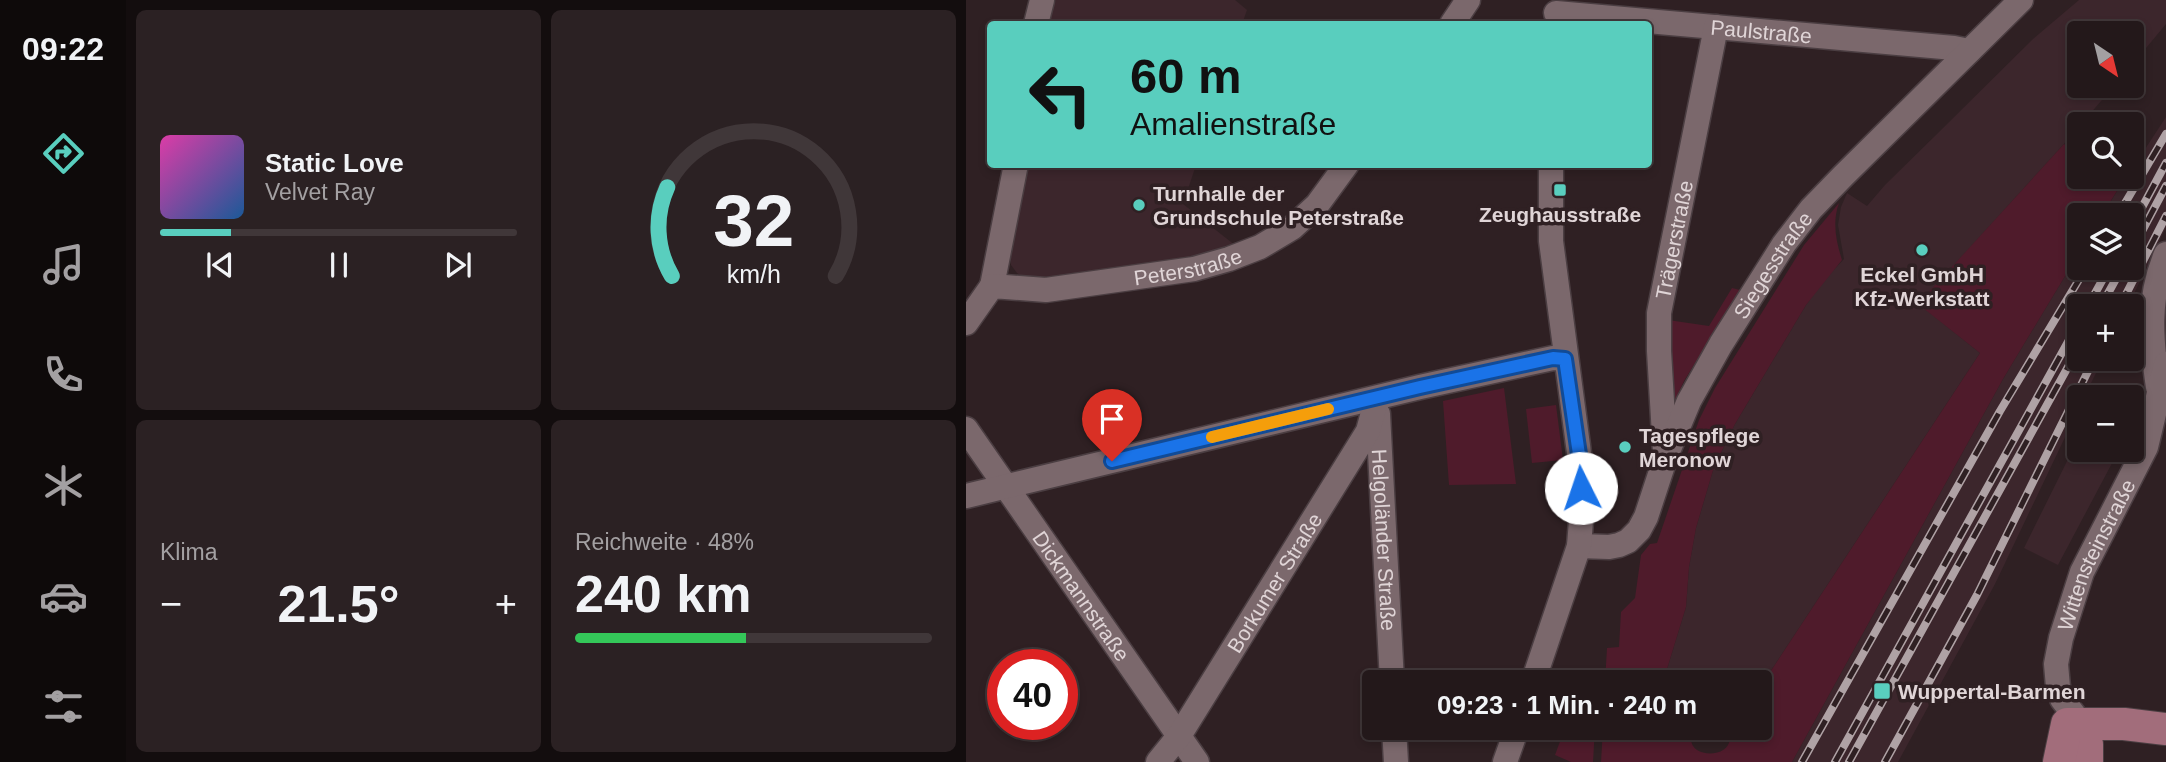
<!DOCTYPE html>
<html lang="de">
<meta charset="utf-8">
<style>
body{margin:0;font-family:Helvetica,sans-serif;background:#2b2123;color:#f1f3f6;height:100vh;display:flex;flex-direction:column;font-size:26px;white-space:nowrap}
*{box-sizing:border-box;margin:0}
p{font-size:23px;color:#a3a0a2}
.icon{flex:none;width:38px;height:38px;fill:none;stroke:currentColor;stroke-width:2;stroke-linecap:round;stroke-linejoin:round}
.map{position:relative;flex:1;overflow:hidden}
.drawer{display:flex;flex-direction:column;gap:10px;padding:10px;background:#130d0e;width:840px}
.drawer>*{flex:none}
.guide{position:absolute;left:21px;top:21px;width:665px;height:147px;border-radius:7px;box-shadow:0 4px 10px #0003,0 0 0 2px #403739;background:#59cebe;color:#111;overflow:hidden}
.needle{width:46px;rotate:145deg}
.tools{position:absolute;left:1101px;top:21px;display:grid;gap:14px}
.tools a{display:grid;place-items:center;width:77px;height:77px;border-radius:7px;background:#23181a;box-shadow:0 4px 10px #0003,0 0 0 2px #403739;font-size:35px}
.speed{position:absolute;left:21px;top:649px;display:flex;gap:14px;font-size:35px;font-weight:700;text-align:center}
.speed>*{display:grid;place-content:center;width:91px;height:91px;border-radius:50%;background:#23181a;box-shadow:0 4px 10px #0003,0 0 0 2px #403739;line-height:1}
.speed .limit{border:10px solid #d22;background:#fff;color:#111}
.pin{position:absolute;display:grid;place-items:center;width:60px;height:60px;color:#fff;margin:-72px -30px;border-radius:50% 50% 50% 0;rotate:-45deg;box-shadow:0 0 7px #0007}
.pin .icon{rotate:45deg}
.me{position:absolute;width:77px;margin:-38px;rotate:356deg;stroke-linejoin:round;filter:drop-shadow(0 0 5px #0008)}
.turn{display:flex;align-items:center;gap:24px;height:147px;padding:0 28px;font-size:32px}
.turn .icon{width:91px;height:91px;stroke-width:2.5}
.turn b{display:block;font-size:49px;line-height:60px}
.big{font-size:52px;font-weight:800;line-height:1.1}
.drawer .widget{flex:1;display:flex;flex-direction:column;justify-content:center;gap:10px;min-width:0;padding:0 24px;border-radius:10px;background:#2b2123}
.drawer .dial{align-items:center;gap:0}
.dial svg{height:182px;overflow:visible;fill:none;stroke:#403739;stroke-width:7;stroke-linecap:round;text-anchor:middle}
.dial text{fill:#f1f3f6;stroke:none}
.song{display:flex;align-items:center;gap:21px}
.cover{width:84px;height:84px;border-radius:10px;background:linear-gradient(135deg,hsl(320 70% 55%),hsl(210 70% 35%))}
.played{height:7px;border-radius:4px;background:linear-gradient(90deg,#59cebe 20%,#403739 20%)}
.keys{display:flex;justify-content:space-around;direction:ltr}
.heat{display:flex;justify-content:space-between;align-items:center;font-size:38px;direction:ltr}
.charge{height:10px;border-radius:5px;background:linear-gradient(90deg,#34c759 48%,#403739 0)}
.drawer .tiles{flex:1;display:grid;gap:10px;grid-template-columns:repeat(2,1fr)}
.trip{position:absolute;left:396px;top:670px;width:410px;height:70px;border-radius:7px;background:#23181a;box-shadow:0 4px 10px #0003,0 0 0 2px #403739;font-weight:800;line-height:70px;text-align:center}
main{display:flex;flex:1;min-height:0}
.tab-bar{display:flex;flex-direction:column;width:126px;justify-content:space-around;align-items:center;background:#0e0a0a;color:#a3a0a2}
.tab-bar .icon{width:49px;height:49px}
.tab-bar .selected{color:#59cebe}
.tab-bar b{font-size:32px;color:#f1f3f6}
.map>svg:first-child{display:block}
.built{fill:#3c262c}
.green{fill:#4f1b2b}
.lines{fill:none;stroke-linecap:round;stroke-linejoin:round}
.minor-casing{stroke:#4b3e42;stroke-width:27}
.major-casing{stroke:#4b3e42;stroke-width:34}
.minor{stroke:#7b686c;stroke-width:24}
.major{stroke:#a26d7b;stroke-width:32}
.rail-casing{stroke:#afa2a5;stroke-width:8}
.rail{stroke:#2f2023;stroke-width:5;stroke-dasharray:16;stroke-linecap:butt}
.route-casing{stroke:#114b97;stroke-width:18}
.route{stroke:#1a73e8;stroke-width:12}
.slow{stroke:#f59e0b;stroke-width:12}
.poi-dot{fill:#59cebe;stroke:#2f2023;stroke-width:2.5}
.labels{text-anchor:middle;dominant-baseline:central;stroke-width:7;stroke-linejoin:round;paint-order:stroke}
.street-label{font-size:21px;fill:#e0d5d7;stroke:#2f2023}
.poi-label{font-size:21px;font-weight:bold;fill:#e0d5d7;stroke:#2f2023;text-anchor:start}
</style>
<main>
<nav class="tab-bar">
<b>09:22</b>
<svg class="icon selected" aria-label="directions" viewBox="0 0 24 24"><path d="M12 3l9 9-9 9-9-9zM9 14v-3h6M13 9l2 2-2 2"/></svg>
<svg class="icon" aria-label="music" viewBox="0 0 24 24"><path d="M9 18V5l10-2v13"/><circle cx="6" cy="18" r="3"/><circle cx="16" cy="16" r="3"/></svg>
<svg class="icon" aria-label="phone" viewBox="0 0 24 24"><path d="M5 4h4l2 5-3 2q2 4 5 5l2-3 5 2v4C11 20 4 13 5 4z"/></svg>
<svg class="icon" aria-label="climate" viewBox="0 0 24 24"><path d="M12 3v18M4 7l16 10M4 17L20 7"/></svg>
<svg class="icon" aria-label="car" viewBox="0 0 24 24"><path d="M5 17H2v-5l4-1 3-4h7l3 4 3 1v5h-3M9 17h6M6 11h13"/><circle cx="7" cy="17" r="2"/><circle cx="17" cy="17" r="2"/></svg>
<svg class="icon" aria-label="filters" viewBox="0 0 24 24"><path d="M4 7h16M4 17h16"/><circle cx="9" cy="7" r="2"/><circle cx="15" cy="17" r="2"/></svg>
</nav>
<section class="drawer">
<div class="tiles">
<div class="widget">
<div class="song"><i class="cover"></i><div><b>Static Love</b><p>Velvet Ray</p></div></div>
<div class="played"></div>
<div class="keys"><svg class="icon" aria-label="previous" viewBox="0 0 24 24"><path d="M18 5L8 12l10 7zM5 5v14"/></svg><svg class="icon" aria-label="pause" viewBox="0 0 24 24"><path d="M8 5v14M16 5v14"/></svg><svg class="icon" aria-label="next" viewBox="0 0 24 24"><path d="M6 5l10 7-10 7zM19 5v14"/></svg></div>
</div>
<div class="widget dial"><svg viewBox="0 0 100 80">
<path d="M14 69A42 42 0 1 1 86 69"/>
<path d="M14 69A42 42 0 0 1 12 30" stroke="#59cebe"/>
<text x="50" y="56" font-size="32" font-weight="700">32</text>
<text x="50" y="72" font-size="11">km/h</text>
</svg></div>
<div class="widget"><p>Klima</p>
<div class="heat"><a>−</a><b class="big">21.5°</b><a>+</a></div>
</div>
<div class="widget"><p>Reichweite · 48%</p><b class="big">240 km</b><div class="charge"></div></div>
</div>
</section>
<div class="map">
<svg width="1200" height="762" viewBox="0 0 1200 762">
<rect width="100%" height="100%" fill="#2f2023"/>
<g class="built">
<path d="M90,0H269L281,10L276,24H81Z"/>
<path d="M1113,0H1200V24L1166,65V33H1113V86H1148L1098,144L953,304L1014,353L793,689V682H697L720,607L723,567L730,528L748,467L769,424L840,305L858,280L878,259L872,225L875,207L881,193L901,206L919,185L971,134L1067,39Z"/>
<path d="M1200,117V227L1162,306H1113V359H1137L1118,397H1113V408L1029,584L932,762H826L1037,379L1113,253V268H1166V215H1136L1160,177H1166V169Z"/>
<path d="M58,164L230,165L217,204L270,246L230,257L70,281L61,279L51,273L45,265L44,257Z"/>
<path d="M1113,437V450H1153L1092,565L1058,548Z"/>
</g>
<g class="green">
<path d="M1098,144L1113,156V177H1142L1154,186L1136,215H1113V253L1037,379L826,762H635L637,728H729C708,762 780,762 760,728H793V689L1014,353L952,304Z"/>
<path d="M873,203C866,222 870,241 876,260L840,305L769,424L748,467L730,528L723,567L720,607L697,682H639L641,648L653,647L655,612L669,598L675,555L684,544L691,543L733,420L749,388L838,245Z"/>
<path d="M766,288L774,290L718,381L704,411L702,320L743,326Z"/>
<path d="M538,388L550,484L483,485L477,401Z"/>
<path d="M590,405L597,460L566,463L560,409Z"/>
<path d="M599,728H629L627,762H605L589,755Z"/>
</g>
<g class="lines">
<defs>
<g id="minor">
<path id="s1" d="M590,13L988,48L1003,51"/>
<path d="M70,24L76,0"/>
<path d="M486,24L502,0"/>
<path d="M26,286L50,164"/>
<path id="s2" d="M0,323L26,286L80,290L228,269L263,259L294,247L326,228L351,205L381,164"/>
<path d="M1192,387C1185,340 1181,299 1200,254"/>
<path id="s3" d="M412,414L426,682"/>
<path id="s4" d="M0,429L231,762"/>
<path id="s5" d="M699,452L693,351V313L750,27"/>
<path d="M0,496L454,387L587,358L599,359"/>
<path id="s6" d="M613,546L643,547L653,545L662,541L673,530L680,517L700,456L723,401L755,344L818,244L845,209L877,176L1055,0"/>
<path d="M567,682L613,546L616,508L615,468L585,241V164"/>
<path id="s7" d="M1115,724L1096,699L1092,687L1090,664L1095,638L1116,572L1180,447L1200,364"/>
<path d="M428,728L430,762"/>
<path id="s8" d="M192,762L213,736L402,431L411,398"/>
<path d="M539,762L551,728"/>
</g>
<g id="major">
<path d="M1115,724L1121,744V762"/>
<path d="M1093,762L1101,724H1158L1200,729"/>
</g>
</defs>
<use href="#minor" class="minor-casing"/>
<use href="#major" class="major-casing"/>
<use href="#minor" class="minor"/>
<use href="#major" class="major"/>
<defs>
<g id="rail">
<path d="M1152,215L1200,134"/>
<path d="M1166,226L1200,163"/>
<path d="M1166,250L1200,186"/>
<path d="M1122,306L1143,268"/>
<path d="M1135,306L1156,268"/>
<path d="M1154,306L1200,216"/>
<path d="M836,762L1034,411L1120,268"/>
<path d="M869,762L1113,322"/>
<path d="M883,762L1113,347"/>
<path d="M919,762L1011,595L1128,359"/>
</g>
</defs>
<use href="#rail" class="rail-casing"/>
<use href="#rail" class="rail"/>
</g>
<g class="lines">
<defs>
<path id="route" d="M146,461L454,387L587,358L599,359L615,468V488"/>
</defs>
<use href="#route" class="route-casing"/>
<use href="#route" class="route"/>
<path class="slow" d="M246,437L362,409"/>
</g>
<g class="poi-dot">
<rect x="587" y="183" width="14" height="14" rx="3.5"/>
<circle cx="173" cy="205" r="7"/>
<circle cx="956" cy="250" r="7"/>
<circle cx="659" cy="447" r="7"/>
<rect x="907" y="682" width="18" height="18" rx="3.5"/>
</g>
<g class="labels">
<g class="street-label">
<text stroke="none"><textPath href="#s1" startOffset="206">Paulstraße</textPath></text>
<text stroke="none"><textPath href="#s5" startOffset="214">Trägerstraße</textPath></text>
<text stroke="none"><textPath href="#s2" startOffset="243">Peterstraße</textPath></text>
<text stroke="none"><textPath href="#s6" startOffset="364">Siegesstraße</textPath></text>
<text stroke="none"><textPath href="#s3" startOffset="126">Helgoländer Straße</textPath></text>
<text stroke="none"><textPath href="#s7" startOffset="184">Wittensteinstraße</textPath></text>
<text stroke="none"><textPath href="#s8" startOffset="214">Borkumer Straße</textPath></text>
<text stroke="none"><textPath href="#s4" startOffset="203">Dickmannstraße</textPath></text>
</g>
<g class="poi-label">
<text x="187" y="193">Turnhalle der<tspan x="187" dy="24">Grundschule Peterstraße</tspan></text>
<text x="594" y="214" text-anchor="middle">Zeughausstraße</text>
<text x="956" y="274" text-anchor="middle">Eckel GmbH<tspan x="956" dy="24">Kfz-Werkstatt</tspan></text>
<text x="673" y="435">Tagespflege<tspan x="673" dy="24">Meronow</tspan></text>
<text x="932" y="691">Wuppertal-Barmen</text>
</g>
</g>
</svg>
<div class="tools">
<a><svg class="needle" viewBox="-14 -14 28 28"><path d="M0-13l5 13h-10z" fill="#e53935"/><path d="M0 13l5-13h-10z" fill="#a3a0a2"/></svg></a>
<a><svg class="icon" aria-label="search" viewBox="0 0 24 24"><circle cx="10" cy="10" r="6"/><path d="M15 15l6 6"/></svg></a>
<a><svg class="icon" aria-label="layers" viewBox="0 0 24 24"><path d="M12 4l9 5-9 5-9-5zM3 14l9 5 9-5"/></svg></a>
<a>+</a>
<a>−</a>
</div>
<div class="speed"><div class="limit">40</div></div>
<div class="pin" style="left:146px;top:461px;background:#d93025"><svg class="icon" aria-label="arrive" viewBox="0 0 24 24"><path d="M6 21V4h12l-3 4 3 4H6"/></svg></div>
<svg class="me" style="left:615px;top:488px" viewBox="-20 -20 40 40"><circle r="19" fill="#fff"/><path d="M0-13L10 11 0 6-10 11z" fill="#1a73e8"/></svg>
<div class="trip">09:23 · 1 Min. · 240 m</div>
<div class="guide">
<div class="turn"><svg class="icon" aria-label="left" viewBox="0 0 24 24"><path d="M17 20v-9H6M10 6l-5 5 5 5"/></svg><div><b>60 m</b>Amalienstraße</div></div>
</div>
</div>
</main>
